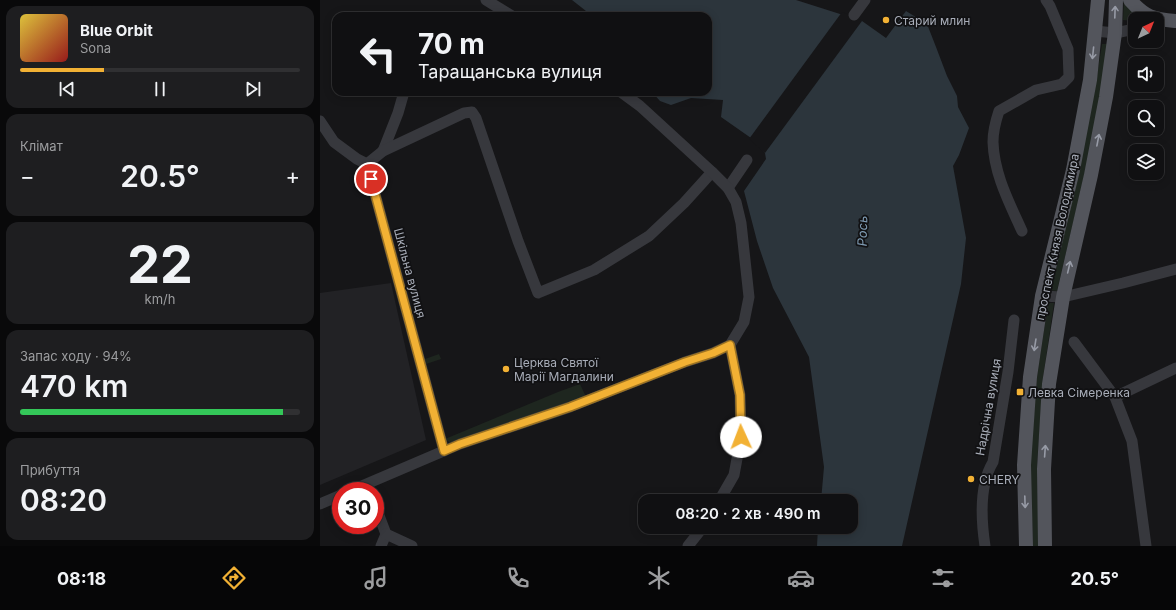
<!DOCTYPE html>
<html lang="uk">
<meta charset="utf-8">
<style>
body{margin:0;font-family:Inter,sans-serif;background:#1e1e20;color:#f1f3f6;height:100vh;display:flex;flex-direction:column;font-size:15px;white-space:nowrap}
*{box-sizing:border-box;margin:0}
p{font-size:13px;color:#9c9d9f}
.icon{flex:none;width:22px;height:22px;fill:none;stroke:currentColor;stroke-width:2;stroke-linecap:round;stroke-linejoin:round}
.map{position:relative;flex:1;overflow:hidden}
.details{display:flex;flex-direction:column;gap:6px;padding:6px;background:#09090a;width:320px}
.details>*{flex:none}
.hud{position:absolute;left:12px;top:12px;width:380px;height:84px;border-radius:12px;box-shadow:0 2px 10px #0003,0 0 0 1px #303032;background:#101012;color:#f1f3f6;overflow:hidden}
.needle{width:26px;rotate:43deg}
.controls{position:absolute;left:808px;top:12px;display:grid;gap:8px}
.controls a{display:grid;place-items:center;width:36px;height:36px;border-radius:8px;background:#101012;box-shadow:0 2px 10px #0003,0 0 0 1px #303032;font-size:20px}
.speed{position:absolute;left:12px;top:482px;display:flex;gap:8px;font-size:20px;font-weight:700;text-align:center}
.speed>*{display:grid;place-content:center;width:52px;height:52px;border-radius:50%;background:#101012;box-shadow:0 2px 10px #0003,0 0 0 1px #303032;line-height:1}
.speed .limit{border:6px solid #d22;background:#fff;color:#111}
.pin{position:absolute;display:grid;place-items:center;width:34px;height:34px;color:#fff;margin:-17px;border:2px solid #fff;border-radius:50%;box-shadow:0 1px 4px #0007}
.me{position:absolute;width:44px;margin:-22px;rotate:358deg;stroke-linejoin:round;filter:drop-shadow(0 0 3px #0008)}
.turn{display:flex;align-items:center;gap:14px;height:84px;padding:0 20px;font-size:18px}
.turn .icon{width:52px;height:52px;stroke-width:2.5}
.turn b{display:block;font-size:28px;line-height:34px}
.big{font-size:30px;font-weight:600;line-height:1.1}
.details .card{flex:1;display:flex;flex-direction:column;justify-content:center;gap:6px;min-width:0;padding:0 14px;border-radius:12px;background:#1e1e20}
.details .dial{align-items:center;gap:0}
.dial b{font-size:52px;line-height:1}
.song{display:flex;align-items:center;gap:12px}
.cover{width:48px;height:48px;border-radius:6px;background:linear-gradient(135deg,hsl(50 70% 55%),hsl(0 70% 35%))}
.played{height:4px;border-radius:2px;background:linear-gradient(90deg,#f2b134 30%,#303032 30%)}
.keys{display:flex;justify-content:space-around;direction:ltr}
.heat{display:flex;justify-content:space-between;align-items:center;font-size:22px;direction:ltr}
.charge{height:6px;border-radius:3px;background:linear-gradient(90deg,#34c759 94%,#303032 0)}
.trip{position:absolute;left:318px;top:494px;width:220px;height:40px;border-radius:12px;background:#101012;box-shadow:0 2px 10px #0003,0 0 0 1px #303032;font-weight:600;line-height:40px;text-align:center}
.tab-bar{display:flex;height:64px;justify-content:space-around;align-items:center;background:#060607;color:#9c9d9f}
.tab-bar .icon{width:28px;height:28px}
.tab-bar .selected{color:#f2b134}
.tab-bar b{font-size:18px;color:#f1f3f6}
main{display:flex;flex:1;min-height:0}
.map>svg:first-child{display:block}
.built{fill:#222225}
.green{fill:#1e261f}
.water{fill:#2c353c}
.pier{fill:#161618}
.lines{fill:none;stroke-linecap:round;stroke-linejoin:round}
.minor{stroke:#37383d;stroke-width:11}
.major{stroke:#53555c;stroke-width:14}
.oneway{stroke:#979ba6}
.route-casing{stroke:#9d7322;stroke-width:10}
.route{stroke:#f2b134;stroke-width:7}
.poi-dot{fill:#f2b134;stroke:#111113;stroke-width:1.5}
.labels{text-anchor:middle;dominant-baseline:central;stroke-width:3.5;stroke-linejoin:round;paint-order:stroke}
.poi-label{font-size:12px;fill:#a8adb8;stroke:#111113;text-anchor:start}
.street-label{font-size:12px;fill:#a8adb8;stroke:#111113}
.water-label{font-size:13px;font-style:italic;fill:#7f9bb3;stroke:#111113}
</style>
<main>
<section class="details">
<div class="card">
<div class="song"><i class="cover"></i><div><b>Blue Orbit</b><p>Sona</p></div></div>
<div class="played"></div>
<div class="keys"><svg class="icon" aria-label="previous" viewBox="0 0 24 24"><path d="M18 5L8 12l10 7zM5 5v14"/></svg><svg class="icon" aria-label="pause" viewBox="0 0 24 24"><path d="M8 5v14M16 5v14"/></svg><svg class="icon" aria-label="next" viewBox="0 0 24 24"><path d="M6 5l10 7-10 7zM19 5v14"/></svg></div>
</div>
<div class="card"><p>Клімат</p>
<div class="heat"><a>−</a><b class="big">20.5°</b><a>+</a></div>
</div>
<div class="card dial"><b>22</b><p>km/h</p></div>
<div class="card"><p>Запас ходу · 94%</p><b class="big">470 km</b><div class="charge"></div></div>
<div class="card"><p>Прибуття</p><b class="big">08:20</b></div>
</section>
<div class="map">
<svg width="856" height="546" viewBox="0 0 856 546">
<rect width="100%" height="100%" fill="#161618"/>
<path class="built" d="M71,283L106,440L0,485V293Z"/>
<g class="green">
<path d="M804,0L825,19H815V21L803,20Z"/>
<path d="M782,44H788L781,91L766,168L737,291L730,290L775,89Z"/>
<path d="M728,303H734L723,378L717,465L719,546H713L710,464L717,377Z"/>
<path d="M119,354L121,359L106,364L105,359Z"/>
<path d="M260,384L266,397L135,443L129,442L125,439L238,392Z"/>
</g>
<path class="water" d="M252,0H476L542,21L566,38L586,11L607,24L616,47L627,76L637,96L638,107L649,128L639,155L633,166L646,238L641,284L582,546H497L498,527H531V501H501L504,467L489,357L453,288L437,241L424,191L446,159L445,153L431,138L401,117L403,100L371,98L351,105L340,101L332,92H388V16H267L266,11Z"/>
<path class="pier" d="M522,12L536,17L542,21L445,153L429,139Z"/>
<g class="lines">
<g class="minor">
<path d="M166,0L192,16"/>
<path d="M534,15L545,0"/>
<path d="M775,31L795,33L815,29"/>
<path d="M0,121L14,142L37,159L47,164L124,451"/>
<path d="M63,151L78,113L84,92"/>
<path d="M47,164L63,151L144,113L152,112L156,118L198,241L218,293L274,270L329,236L364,203L392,172"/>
<path d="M408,188L427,160"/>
<path d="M702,231C689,202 674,174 673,142C673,133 676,120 679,111L716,90L742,84L749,77L748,49L730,6L726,0"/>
<path d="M722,296L743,297L803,283L856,269"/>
<path d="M754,342L795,397L812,441L826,546"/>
<path d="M795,397L856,368"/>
<path d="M30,491L140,444L250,407L365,362L393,353L410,345L424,322L429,297L421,223L416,202L408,188L392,172L320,106L301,92"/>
<path d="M399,501L414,475L421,437L420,395L410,345"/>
<path d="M0,504L21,495"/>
<path d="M55,505L66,534L61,546"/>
<path d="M66,534L92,546"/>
<path d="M368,546L383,527"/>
<path d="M665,546C661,519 659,485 673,462L688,372L694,320"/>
</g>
<g class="major">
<path d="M810,0C825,17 833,19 855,21"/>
<path d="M706,546L704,465L710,377L722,296L753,170L770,80L778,0"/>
<path d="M725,546L724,469L729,384L743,297L771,175L786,97L795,33L796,0"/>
</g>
</g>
<defs><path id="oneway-shaft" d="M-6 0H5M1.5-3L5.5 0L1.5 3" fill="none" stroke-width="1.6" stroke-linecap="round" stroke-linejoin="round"/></defs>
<g class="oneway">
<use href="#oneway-shaft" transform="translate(795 12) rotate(-88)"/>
<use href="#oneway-shaft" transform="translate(773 53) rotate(96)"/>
<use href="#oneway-shaft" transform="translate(778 140) rotate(-79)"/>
<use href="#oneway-shaft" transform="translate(749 267) rotate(-77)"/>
<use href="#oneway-shaft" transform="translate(715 345) rotate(99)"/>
<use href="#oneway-shaft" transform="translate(725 451) rotate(-86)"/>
<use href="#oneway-shaft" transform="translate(705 502) rotate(88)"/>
</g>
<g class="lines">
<defs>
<path id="route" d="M51,179L124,451L140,444L250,407L365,362L393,353L410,345L420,395L421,437"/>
</defs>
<use href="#route" class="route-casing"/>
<use href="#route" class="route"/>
</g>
<g class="poi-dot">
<circle cx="566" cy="20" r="4"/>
<circle cx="186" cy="369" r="4"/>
<rect x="696" y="388" width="8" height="8" rx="2"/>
<circle cx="651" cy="479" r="4"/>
</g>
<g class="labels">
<g class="poi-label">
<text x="574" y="20">Старий млин</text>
<text x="194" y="362">Церква Святої<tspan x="194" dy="14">Марії Магдалини</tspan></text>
<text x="708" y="392">Левка Сімеренка</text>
<text x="659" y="479">CHERY</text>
</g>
<g class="street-label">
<text transform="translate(737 237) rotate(-78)">проспект Князя Володимира</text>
<text transform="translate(90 273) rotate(75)">Шкільна вулиця</text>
<text transform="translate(668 407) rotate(-80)">Надрічна вулиця</text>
</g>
<g class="water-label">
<text transform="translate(542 231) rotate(-89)">Рось</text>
</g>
</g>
</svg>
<div class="controls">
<a><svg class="needle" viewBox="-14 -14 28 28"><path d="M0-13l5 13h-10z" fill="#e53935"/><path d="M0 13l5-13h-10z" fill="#9c9d9f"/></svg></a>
<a><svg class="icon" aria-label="sound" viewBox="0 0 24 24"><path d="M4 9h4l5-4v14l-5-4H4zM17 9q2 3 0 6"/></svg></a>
<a><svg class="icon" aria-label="search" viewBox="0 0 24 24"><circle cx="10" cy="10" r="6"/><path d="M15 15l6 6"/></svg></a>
<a><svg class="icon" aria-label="layers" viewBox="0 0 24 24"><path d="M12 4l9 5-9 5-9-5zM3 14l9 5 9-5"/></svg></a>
</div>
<div class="speed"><div class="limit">30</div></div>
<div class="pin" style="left:51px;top:179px;background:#d93025"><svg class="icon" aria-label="arrive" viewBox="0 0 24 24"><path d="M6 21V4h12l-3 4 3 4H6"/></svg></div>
<svg class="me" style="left:421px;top:437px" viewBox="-20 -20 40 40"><circle r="19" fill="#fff"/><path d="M0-13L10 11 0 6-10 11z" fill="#f2b134"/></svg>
<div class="trip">08:20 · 2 хв · 490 m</div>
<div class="hud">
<div class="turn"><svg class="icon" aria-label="left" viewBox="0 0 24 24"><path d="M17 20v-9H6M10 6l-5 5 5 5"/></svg><div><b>70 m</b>Таращанська вулиця</div></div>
</div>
</div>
</main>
<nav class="tab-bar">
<b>08:18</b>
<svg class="icon selected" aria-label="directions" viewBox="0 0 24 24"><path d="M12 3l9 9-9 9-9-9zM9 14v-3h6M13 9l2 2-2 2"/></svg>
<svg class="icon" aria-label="music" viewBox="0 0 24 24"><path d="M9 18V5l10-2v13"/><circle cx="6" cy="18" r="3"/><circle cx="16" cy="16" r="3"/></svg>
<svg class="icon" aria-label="phone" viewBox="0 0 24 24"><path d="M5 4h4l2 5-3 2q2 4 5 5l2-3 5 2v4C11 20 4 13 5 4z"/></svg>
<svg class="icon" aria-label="climate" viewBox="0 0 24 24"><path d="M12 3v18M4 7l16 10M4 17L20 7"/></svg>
<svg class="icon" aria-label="car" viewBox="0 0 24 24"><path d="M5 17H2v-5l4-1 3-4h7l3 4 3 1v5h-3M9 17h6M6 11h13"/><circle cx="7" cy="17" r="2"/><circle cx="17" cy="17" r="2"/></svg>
<svg class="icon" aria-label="filters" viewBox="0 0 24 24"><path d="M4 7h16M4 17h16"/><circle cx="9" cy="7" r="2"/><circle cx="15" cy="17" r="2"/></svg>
<b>20.5°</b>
</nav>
